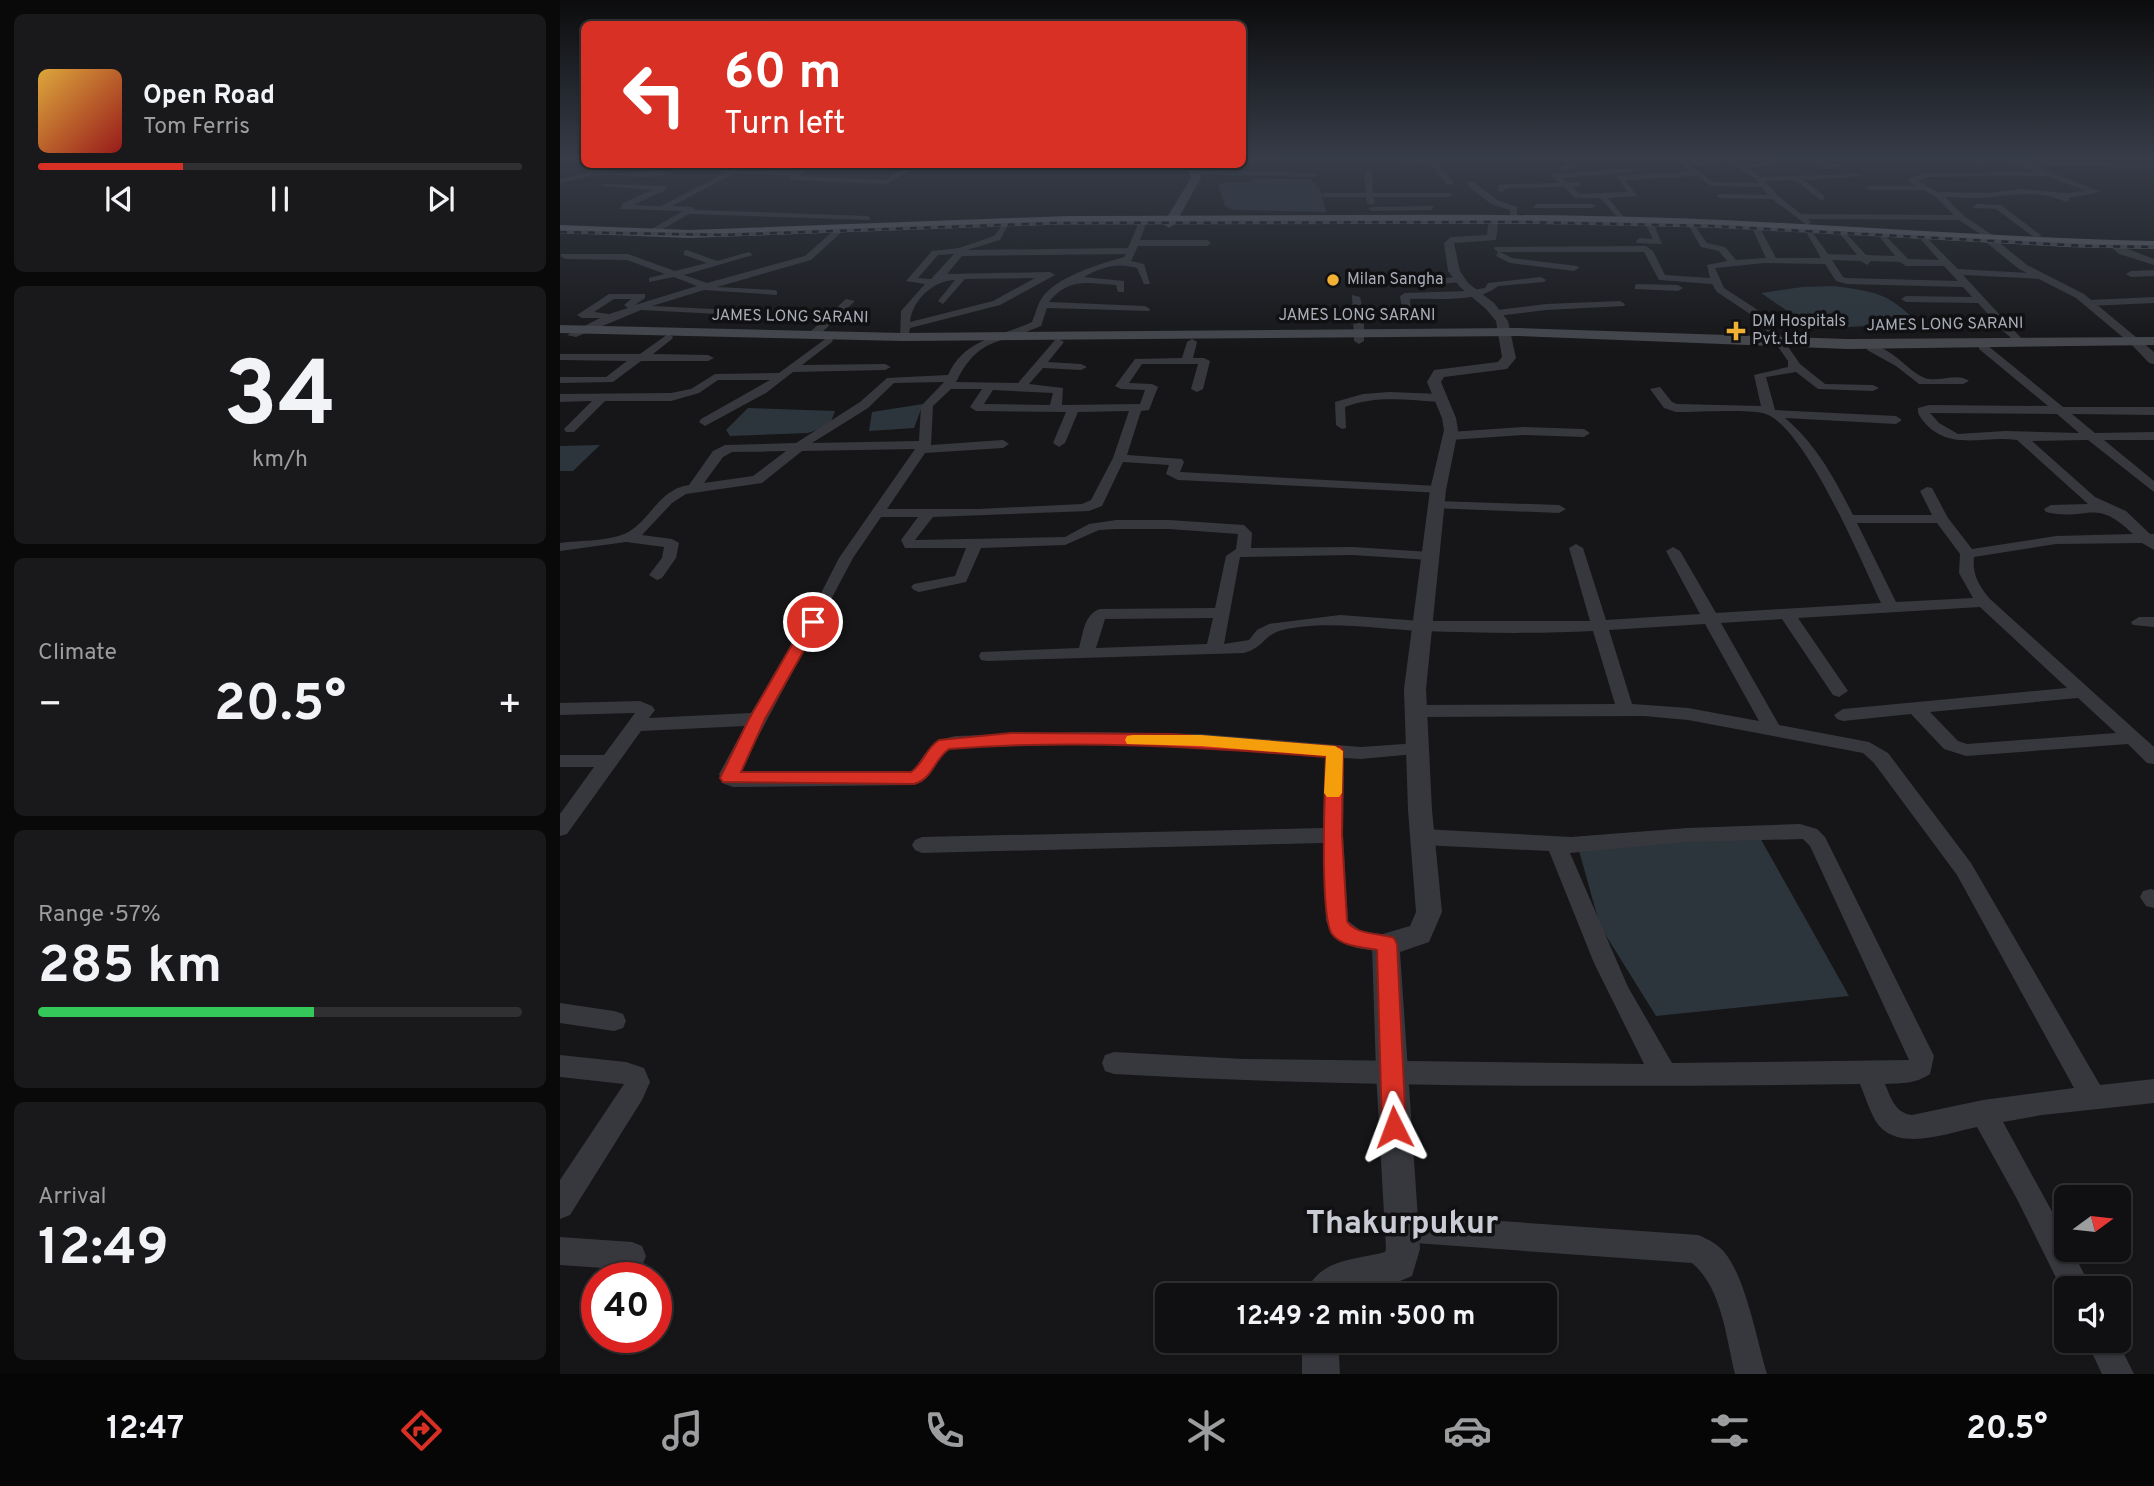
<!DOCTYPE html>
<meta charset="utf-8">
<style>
body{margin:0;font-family:Overpass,sans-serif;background:#19191b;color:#f1f3f6;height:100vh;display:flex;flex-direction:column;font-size:26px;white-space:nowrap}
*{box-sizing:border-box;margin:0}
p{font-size:23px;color:#9c9d9f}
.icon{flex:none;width:38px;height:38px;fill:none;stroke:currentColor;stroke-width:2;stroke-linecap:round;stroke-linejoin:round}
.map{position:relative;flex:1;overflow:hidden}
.side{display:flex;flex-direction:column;gap:14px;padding:14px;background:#09090a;width:560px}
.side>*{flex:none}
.hud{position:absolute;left:21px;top:21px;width:665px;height:147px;border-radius:10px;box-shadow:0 2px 5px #0004,0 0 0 2px #303032;background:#d93025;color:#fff;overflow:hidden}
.needle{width:46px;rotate:75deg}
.controls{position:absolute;left:1494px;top:1185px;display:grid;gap:14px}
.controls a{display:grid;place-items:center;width:77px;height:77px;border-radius:10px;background:#101012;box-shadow:0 2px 5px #0004,0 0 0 2px #303032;font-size:35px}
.speed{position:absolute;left:21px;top:1262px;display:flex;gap:14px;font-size:35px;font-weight:700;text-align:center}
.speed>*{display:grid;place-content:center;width:91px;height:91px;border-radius:50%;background:#101012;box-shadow:0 2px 5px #0004,0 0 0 2px #303032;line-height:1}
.speed .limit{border:10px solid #d22;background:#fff;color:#111}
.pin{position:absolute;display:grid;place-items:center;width:60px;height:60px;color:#fff;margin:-30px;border:4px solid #fff;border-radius:50%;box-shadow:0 2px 7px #0007}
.me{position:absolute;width:77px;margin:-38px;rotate:357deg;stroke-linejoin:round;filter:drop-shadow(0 0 5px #0008)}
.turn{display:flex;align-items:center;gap:24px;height:147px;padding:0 28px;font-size:32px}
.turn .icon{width:91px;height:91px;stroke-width:2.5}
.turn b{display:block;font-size:49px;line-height:60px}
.big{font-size:52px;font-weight:700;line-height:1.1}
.side .tile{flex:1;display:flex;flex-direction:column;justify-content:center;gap:10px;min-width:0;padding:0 24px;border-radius:10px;background:#19191b}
.side .dial{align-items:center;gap:0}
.dial b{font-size:91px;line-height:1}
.song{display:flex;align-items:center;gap:21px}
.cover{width:84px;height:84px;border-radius:10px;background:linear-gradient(135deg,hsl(40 70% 55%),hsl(0 70% 35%))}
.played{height:7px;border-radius:4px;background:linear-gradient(90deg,#d93025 30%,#303032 30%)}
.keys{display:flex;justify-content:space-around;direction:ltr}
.heat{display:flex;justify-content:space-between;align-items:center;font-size:38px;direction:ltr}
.charge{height:10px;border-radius:5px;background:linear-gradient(90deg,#34c759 57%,#303032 0)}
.trip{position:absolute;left:595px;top:1283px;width:402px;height:70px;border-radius:10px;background:#101012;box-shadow:0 2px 5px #0004,0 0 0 2px #303032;font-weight:700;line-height:70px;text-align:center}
.dock{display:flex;height:112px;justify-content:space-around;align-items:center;background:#060607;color:#9c9d9f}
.dock .icon{width:49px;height:49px}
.dock .selected{color:#d93025}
.dock b{font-size:32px;color:#f1f3f6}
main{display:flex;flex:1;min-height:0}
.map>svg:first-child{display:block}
.water{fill:#2c353c}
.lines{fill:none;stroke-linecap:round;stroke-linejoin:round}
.minor{fill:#37383d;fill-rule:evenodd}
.tertiary{fill:#37383d;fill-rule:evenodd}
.secondary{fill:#45474d;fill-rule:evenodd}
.trunk{fill:#5b5e65;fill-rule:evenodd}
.rail-casing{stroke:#4a4c52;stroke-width:3.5}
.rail{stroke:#111113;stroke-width:2.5;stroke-dasharray:7;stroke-linecap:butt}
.route{fill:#d93025;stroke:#8d1f18;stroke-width:2}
.slow{fill:#f59e0b}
.poi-dot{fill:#f2b134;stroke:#111113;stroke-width:2.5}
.labels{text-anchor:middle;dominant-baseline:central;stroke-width:7;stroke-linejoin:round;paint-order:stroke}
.far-poi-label{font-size:16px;fill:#a8adb8;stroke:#111113;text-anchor:start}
.far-street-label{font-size:16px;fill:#a8adb8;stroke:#111113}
.near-district-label{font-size:32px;font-weight:bold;fill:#c9ccd4;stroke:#111113}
</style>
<main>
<section class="side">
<div class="tile">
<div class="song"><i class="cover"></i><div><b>Open Road</b><p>Tom Ferris</p></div></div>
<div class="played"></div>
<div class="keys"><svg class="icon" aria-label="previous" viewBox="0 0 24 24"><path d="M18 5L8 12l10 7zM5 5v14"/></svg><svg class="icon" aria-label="pause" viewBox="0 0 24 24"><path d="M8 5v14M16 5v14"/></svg><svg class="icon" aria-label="next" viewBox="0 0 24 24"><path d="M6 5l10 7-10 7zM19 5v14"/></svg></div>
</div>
<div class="tile dial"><b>34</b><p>km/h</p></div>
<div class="tile"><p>Climate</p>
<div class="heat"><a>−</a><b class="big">20.5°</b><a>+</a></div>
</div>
<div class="tile"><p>Range · 57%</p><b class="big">285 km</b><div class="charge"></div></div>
<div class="tile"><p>Arrival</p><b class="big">12:49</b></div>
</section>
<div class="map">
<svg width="1594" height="1374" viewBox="0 0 1594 1374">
<rect width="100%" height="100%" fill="#161618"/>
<g class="water">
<path d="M694,179H750L760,189L766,212L673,210L665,206L658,185L668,182L690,183Z"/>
<path d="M1274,286C1316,292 1327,292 1358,323L1289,327L1245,323L1201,293L1242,287Z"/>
<path d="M363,404L354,428L309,431L312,412Z"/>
<path d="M188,408L275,411L270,425L248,433L170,436L166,430Z"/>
<path d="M40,445L13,471H0V446Z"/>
<path d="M1199,836L1289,996L1096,1016L1040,926L1018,847Z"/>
</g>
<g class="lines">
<g class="minor">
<path d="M0,158H8L0,162Z"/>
<path d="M827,158L877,161L894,183L887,185L872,165L830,162Z"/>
<path d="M912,158H920L923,162L916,164Z"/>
<path d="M996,158H1006L1020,165L1000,171V167L1009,165Z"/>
<path d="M1113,158H1122L1126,162L1171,158L1182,164L1201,163L1199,161L1203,159L1237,158L1209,163L1212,165L1189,168L1201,177L1299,174L1303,176L1244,180L1265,197L1262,201L1235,180L1205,181L1217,195L1241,214L1394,215L1377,198L1364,190H1309L1305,188L1309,186H1356L1349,182V178L1369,173L1476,172L1432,158L1465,162L1542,161L1594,165V169L1470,164L1541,192L1508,198L1510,200L1506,202C1483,191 1456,194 1430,197C1416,199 1399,197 1385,197L1404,216L1434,236L1431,241L1399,220L1248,219L1251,222L1247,225L1212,199L1160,198L1156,196L1160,194L1208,195L1202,187L1151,186L1136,176L1065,180L1077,196L1048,198L1067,221L1063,223L1040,198H1015L1004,187L947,188L942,192L938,190L939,185L947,184L999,183L991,176L995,174L1072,168L1075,172L1002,178L1008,183L1020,182V186L1012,187L1020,194L1068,192L1056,176L1131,172ZM1168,162L1193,177L1198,183L1153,182L1131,166ZM1487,176L1527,191L1505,193L1461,189L1429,193L1378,192L1358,181L1369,177Z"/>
<path d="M1246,158L1285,166C1273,171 1257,165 1246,158Z"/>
<path d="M1421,158L1425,165L1409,159L1410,158Z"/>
<path d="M153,164H169L168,169L172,170L236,171L244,164H252L239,176L325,180L352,164H361L326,184L232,180L228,178L231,175L173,174L112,206L133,207L136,210L308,216L311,220L129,214L89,237L86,232L123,211L60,209L63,203L92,190L40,186L44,184L106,186V190L73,205L101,206L165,173L160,172L161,168H153Z"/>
<path d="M475,164H485L470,170Z"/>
<path d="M493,164H546L547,165L543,167Z"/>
<path d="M29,168L60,173L104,171L108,173C90,181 64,174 45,175C30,175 15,180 0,183V179L27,173Z"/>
<path d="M635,170L754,173L758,175L754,177L632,174Z"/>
<path d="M808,170L812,172L813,193H889L893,195L889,197H814L815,203L811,205L807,203L806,197H765L761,195L765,193H806L804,176Z"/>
<path d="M908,182H914L937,200L957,207V222L950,220V210L931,204L908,186Z"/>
<path d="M976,204H1032L1036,206L1032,208H973Z"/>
<path d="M1416,204L1441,205L1482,236L1475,238L1436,209L1413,208Z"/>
<path d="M874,206L871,210L812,211L808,209L812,207Z"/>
<path d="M582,221L586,224L580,240H647L651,243L647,246H578L571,261L584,264L590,284H584L577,268C558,262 541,267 524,277L564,281V292H558L556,285C528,283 509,277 489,302L585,306L590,309L589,311L487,308L481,326C438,345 419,336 396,382L458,383L495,340L499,339L504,342L488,362L521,364L527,367L521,370L483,368L469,384L503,388L502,405L580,404L585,390L561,389L555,386L575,359L622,358L627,342L632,339L637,342L633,358H644L650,361L643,389L637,392L631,389L638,364H582L569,383L592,384L598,387L589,410L581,411L567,455L622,459L624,462L620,472L878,486L885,490L883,493L618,480L606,474L609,465L563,462L542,506L529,511L373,517L355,540L505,537L529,524L556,520H609L684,525L692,533L691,548L793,547L870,552L877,556L870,560L793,555L680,557L664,644L689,640L697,630L709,624L780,615L861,621H1030L1009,548L1016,544L1023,548L1046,620L1140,614L1106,551L1113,547L1120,551L1156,613L1321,603C1302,563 1244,423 1203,413C1182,409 1139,412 1116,412L1104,408L1090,389L1100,387L1112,402L1117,404L1201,406L1194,375L1228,367V361L1199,320L1157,292L1152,284L1099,280L1084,252H940L952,258L1017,266L1019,268L1014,271L950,263L936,256L938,252L934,249L935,247L1086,246L1093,251L1105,275L1150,278L1147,265L1167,261L1159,251L1141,247L1129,226H1135L1147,243L1165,247L1176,260L1206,258L1193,230L1197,227L1201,230L1216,258H1261L1246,232L1250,229L1268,254L1297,255L1280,234L1284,231L1306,255L1335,256L1319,236L1323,233L1348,259L1379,260L1356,234L1360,231L1398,269L1485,274V278L1482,279L1403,275L1463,340V344L1459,345L1441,329L1369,327L1364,324L1369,321L1436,323L1418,303L1346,302L1341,299L1346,296L1412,297L1403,287L1287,284L1276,281L1265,264L1204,263L1155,268L1164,288L1207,316L1240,364L1265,384L1313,385L1319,388L1313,391L1258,389L1236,372L1206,377L1215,410L1336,416L1342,420L1336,424L1225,418C1256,444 1275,479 1293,515H1372L1360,491L1367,487L1372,488L1388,518L1412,549L1496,536L1573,534C1534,496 1529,522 1486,512L1484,509L1491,505L1528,504L1457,440C1423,435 1390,452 1364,422C1360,416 1357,414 1358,408L1369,405L1488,406L1419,349V345H1427L1503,407H1594V415L1512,414L1535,433L1594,432V440H1544L1594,481V492L1528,440L1472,441L1535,497L1566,511L1590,534H1594V550L1582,543L1496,544L1414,557C1412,574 1419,586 1430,599L1594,747V764L1587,763L1568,744L1406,756L1384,749L1351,714L1283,721L1277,719L1274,715L1283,709L1507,688L1420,607L1238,618L1288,691L1279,697L1273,695L1222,619L1161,623L1219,725L1309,742L1328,753L1411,863L1540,1085L1594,1079V1103L1482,1115L1443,1122L1507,1239V1250H1512L1531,1288H1507L1506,1298L1457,1199L1417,1127C1387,1133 1335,1154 1315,1120C1309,1109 1305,1096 1300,1084C1051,1087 802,1088 554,1074L545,1071L542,1063L545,1055L554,1052L684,1059L1084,1064L1034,963L989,851L863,845L856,842L853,837L856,832L863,829L1011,837L1127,828L1240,824L1257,829L1265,837L1374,1056L1370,1074C1355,1084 1343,1083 1325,1084C1331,1098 1335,1113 1352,1115L1423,1100L1514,1088L1397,875L1314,763L1303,753L1128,720L1084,716L855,717L846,711L855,705L1055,704L1033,631C976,634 919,633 862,631C818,629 762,619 719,631C704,636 703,648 684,653L427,661L421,660L419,656L421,652L519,648C523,634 524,614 540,609L655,608L666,556L676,549L678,534L609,529H556L539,530L505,545L421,548L406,582L359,592L354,590L351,587L354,584L395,576L406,548H345L341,540L358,517H321L293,558L179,773L351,771L355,769C367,750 373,740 396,736L525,732L641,734L801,747L858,743L865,745L867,749L865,753L801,759L784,758L783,835L788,921L800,930L835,938L838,944L835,950L827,953L797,948L783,942L773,934L766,921L763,843L362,853L355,850L352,845L355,840L362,837L763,828L765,756L641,746L525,744L396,748C374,752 378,778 354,785L173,787L162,783L159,774L185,726L81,731L7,834L0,836V814L34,767H0V755H44L75,713L0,715V703L80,701L92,706L95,710L89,718L191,713L257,601L279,558L355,449L242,451L202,483L126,494L112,503L82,535L112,539L119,543L116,558L102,578L97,580L89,575L102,558L104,547L66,542L0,551V543C20,540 52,542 70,531C92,517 100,489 129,485L153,451L165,445L236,443L300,402L327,378L388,375C405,338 439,337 472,322C475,315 477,307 480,301C493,277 540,264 564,257L566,254L402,256L387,274L490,272L495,275L440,305L350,328L348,339H340L341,311L365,284L346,281L372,251L399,248L434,236L443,224L447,227L440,240L407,250L568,248L578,224ZM394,254L371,279L358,278L378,255ZM1272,260L1301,261L1307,265L1311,261L1340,262L1346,266H1384L1398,281L1287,278L1283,277ZM475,278L433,301L350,322C352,300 374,280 395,280L378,301L383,304L405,279ZM384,382L361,406L359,441L252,443L308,408L334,383ZM391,389H422L410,407L416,411L506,412L493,443L499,447L505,443L518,412L569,411L553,458L531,500L522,504L418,509H327L365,453L443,448L449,444L443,440L371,445L373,406ZM433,390L493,393L490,405L424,404ZM1370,413L1497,414L1519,433L1445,431L1398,434L1379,423ZM226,451L193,476L144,483L163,457L172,452ZM1297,523H1377L1400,554L1399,573L1413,598L1336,602ZM653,618L647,644L536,648L545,619ZM1145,624L1199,721L1128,708L1072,704L1049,630ZM1518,698L1556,733L1407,744L1398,741L1370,712ZM1243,839L1250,846L1349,1060L1112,1063L1068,987L1010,853L1127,842Z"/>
<path d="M1091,224L1095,227L1102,244L1077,243L1076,241L1080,238L1093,239L1087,227Z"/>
<path d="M279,226L286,228L251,260L157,287L214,290L217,291V295L144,290L92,306L193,311L198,314L197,316L81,310L16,337L7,335L40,318H22L17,315L49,294H85V298L75,305L137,286L114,277L89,282V278L105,274L67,260L5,259L0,256L2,254H68L115,271L147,263L124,255V251L127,250L157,261L189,252L193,255L124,275L147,283L245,256ZM54,299H71L64,305L68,308L49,314L34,312Z"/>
<path d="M1555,244L1594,259V265L1559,254L1551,247Z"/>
<path d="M1594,270V276L1571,277L1566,274L1571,271Z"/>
<path d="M899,277L904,280L902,282L867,285L862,282L867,279Z"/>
<path d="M981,277L986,280L984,282L938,286C918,303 878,298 850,299L851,311L842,309L840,296L845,293L908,291L925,288L928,283Z"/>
<path d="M1078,284L1118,285L1123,288L1118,291L1075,289V285Z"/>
<path d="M792,295L800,297L804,315V341L799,344L794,341Z"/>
<path d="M1594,297V303L1529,306L1524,303L1529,300Z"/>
<path d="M286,299L295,301L257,337H249V333Z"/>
<path d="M1060,301L1065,304L1064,306L986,310L937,316L932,313L937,310L986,304Z"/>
<path d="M108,334L113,337L112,339L93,354L148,355L154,358L148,361H81L53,382L0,383V377H46L67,361L0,360V354H80Z"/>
<path d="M268,337L273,340L272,342L242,365L325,364L331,367L325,370L233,372L206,393L145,426L139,422L141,419L210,380H158L139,393L111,401H45L14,432H6L4,429L32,401L0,402V394L111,393L131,389L155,374L219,373Z"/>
<path d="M1307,346C1330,343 1346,371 1365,378C1379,383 1397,372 1409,381L1403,384H1359L1336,366L1307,350Z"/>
<path d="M829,392L880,394L886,398L880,402C849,400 815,395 785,407L786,428L782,429L776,425L775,402L803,394Z"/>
<path d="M963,427L1024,429L1030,433L1024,437L963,435L890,440L884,436L890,432Z"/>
<path d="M877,501L999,505L1006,509L999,513L872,508L870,505Z"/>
<path d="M1579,617H1594V627L1573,625L1571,622Z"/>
<path d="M1591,889L1594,890V908L1586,906L1580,897L1583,891Z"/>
<path d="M0,1003L54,1011L63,1014L66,1021L63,1028L54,1031L0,1023Z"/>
<path d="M0,1055L66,1062L84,1068L90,1082L82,1100L10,1215L0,1219V1180L64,1084L0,1077Z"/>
<path d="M841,1214L1138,1235C1148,1239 1159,1245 1165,1253C1186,1279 1197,1341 1207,1374H1175C1166,1338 1162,1288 1132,1263L841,1242L831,1238L827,1228L831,1218Z"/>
<path d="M0,1237L72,1242L82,1246L86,1256L82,1266L72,1270L0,1265Z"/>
<path d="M1526,1340H1557L1574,1374H1542Z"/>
</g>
<g class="tertiary">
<path d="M933,222L938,225L936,240L894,243L900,271L908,283L934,303L948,321L956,358L947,369L884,377L881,382L896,418L898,430L886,490L866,689L872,810L882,912L869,942L840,952L860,1249L852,1276C817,1292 783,1295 744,1295C760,1258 791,1261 825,1252L826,1249L816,1072L812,944L816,936L850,926L856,912L848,810L844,689L870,490L884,430L882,418L867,382L874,370L938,362L942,357L936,321L926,309L900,287L888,271L884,243L891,237L927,235L928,225Z"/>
<path d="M1427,239H1435L1467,265L1524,294L1594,352V364L1589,363L1571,344L1516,298L1459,269L1427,243Z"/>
<path d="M742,1340H778L780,1374H742Z"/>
</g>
<g class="secondary">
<path d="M620,164C631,164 639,166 641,178L615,224L609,228L603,224L631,178L630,173Z"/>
<path d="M0,325L344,333L958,328L1288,339L1594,337V345L1288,349L958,336L344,341L0,333Z"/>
</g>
<path class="trunk" d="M508,216C683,216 858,213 1032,216C1220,219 1407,237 1594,241V249L1506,247L1196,229L1032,224H508L129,238L0,233V225L129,230Z"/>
<defs>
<path id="rail" d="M0,232L163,235L494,223L961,222L1152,226L1526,246L1594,247"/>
</defs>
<use href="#rail" class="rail-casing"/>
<use href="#rail" class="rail"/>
</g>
<linearGradient id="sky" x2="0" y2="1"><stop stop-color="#0c0c0d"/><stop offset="0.45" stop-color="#363c48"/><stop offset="1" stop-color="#363c48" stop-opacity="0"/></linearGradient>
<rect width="1594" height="350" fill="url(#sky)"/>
<path class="route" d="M253,618L260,622L205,719L181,772H351C363,764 366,748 379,740L451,733L612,734L781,747L783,751L782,835L787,921C795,935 820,933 834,938L837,944L846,1127L842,1135L834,1139L825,1135L822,1127L817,950C803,947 782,947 772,934C759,915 765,786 766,757C640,747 515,739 389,749C374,759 373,779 354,784L163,782L160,778L189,719L245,622Z"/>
<path class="slow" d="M573,735H641L775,746L783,751L782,793L779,797H767L764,793L766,756L641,746L567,744L565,740L567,736Z"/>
<g class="poi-dot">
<circle cx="773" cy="280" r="7"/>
<path d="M1172.5 320.5h7v7h7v7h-7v7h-7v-7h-7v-7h7z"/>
</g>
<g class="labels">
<g class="far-poi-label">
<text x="787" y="280">Milan Sangha</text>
<text x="1192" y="322">DM Hospitals<tspan x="1192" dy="18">Pvt. Ltd</tspan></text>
</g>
<g class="far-street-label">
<text x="797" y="316">JAMES LONG SARANI</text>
<text transform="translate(230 317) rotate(1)">JAMES LONG SARANI</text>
<text transform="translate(1385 325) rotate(-1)">JAMES LONG SARANI</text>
</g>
<g class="near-district-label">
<text x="842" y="1225">Thakurpukur</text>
</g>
</g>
</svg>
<div class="controls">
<a><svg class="needle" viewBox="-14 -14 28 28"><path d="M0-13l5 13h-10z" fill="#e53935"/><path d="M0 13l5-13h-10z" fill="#9c9d9f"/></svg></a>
<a><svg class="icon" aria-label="sound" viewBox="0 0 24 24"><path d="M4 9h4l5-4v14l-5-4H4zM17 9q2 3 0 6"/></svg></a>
</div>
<div class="speed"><div class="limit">40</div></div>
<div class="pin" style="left:253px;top:622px;background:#d93025"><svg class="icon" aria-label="arrive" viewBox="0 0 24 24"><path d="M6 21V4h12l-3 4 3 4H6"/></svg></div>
<svg class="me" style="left:834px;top:1127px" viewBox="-20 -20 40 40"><path d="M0-17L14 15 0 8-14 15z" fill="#d93025" stroke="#fff" stroke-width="4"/></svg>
<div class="trip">12:49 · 2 min · 500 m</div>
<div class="hud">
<div class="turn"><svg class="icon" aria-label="left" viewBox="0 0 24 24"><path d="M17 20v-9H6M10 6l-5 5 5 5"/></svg><div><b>60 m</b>Turn left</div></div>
</div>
</div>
</main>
<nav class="dock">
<b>12:47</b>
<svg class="icon selected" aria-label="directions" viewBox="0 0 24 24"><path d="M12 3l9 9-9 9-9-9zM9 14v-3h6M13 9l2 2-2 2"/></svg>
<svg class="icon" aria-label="music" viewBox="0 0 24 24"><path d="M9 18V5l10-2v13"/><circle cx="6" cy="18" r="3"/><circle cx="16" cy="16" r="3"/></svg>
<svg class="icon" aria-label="phone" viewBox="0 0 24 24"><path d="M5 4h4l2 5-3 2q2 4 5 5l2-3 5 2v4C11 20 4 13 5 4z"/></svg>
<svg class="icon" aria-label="climate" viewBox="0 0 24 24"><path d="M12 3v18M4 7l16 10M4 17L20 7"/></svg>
<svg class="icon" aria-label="car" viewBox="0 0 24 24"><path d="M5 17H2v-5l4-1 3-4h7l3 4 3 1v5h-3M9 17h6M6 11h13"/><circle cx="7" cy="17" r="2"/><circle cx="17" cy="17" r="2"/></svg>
<svg class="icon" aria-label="filters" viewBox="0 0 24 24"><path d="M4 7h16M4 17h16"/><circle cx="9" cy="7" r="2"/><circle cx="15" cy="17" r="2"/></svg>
<b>20.5°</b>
</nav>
